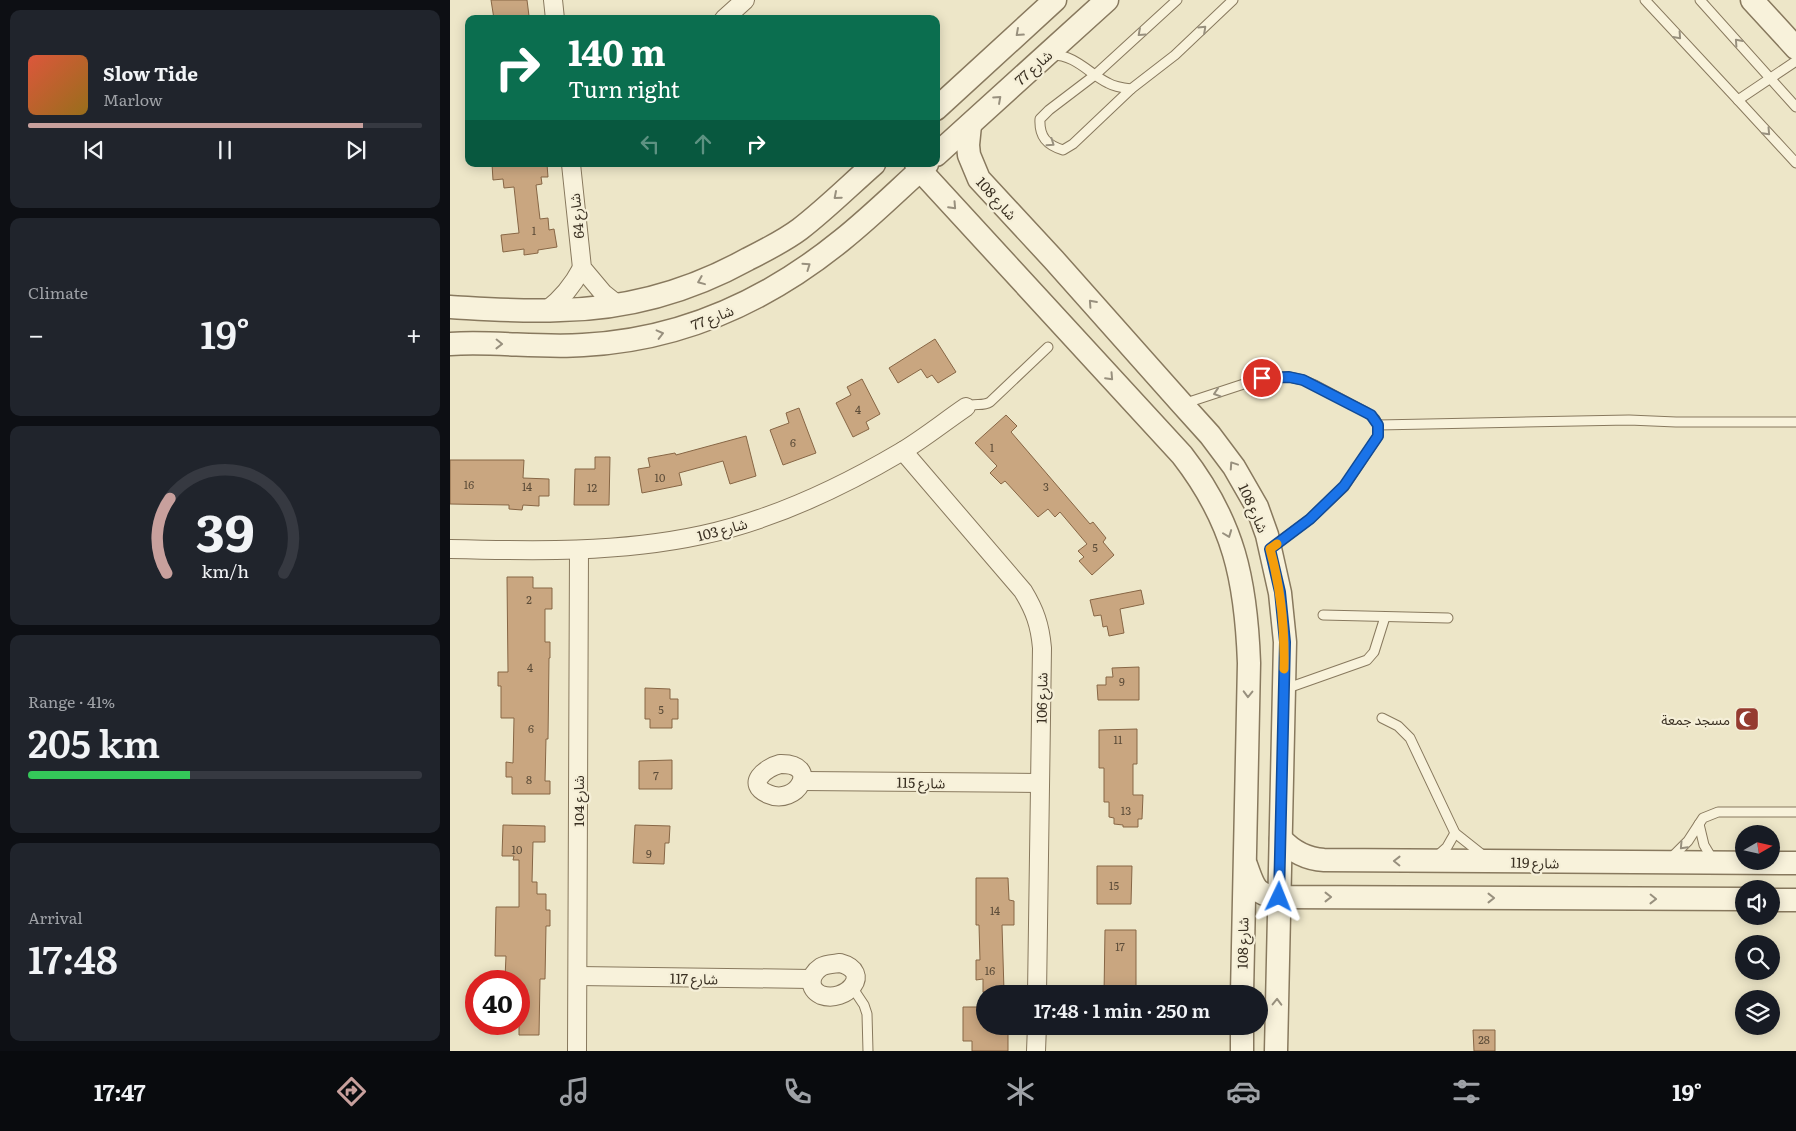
<!DOCTYPE html>
<meta charset="utf-8">
<style>
body{margin:0;font-family:Literata,"Noto Sans Arabic",serif;background:#20242c;color:#f1f3f6;height:100vh;display:flex;flex-direction:column;font-size:19px;white-space:nowrap}
*{box-sizing:border-box;margin:0}
p{font-size:16px;color:#9ea1a6}
.icon{flex:none;width:28px;height:28px;fill:none;stroke:currentColor;stroke-width:2;stroke-linecap:round;stroke-linejoin:round}
.map{position:relative;flex:1;overflow:hidden}
.details{display:flex;flex-direction:column;gap:10px;padding:10px;background:#0d0f14;width:450px}
.details>*{flex:none}
.top-card{position:absolute;left:15px;top:15px;width:475px;height:152px;border-radius:10px;box-shadow:0 2px 12px #0003;background:#0b6e4f;color:#fff;overflow:hidden}
.needle{width:32px;rotate:81deg}
.controls{position:absolute;left:1285px;top:825px;display:grid;gap:10px}
.controls a{display:grid;place-items:center;width:45px;height:45px;border-radius:50%;background:#171b24;box-shadow:0 2px 12px #0003;font-size:25px}
.speed{position:absolute;left:15px;top:970px;display:flex;gap:10px;font-size:25px;font-weight:700;text-align:center}
.speed>*{display:grid;place-content:center;width:65px;height:65px;border-radius:50%;background:#171b24;box-shadow:0 2px 12px #0003;line-height:1}
.speed .limit{border:8px solid #d22;background:#fff;color:#111}
.pin{position:absolute;display:grid;place-items:center;width:42px;height:42px;color:#fff;margin:-21px;border:2px solid #fff;border-radius:50%;box-shadow:0 1px 5px #0007}
.me{position:absolute;width:55px;margin:-28px;rotate:2deg;stroke-linejoin:round;filter:drop-shadow(0 0 4px #0008)}
.turn{display:flex;align-items:center;gap:18px;height:105px;padding:0 20px;font-size:22px}
.turn .icon{width:65px;height:65px;stroke-width:2.5}
.turn b{display:block;font-size:35px;line-height:42px}
.lanes{display:flex;align-items:center;height:48px;padding:0 20px;background:#0003;justify-content:center;gap:25px;direction:ltr}
.lanes .off{opacity:.35}
.big{font-size:38px;font-weight:600;line-height:1.1}
.details .tile{flex:1;display:flex;flex-direction:column;justify-content:center;gap:8px;min-width:0;padding:0 18px;border-radius:10px;background:#20242c}
.details .dial{align-items:center;gap:0}
.dial svg{height:130px;overflow:visible;fill:none;stroke:#363941;stroke-width:7;stroke-linecap:round;text-anchor:middle}
.dial text{fill:#f1f3f6;stroke:none}
.song{display:flex;align-items:center;gap:15px}
.cover{width:60px;height:60px;border-radius:8px;background:linear-gradient(135deg,hsl(10 70% 55%),hsl(40 70% 35%))}
.played{height:5px;border-radius:2px;background:linear-gradient(90deg,#c8a09d 85%,#363941 85%)}
.keys{display:flex;justify-content:space-around;direction:ltr}
.heat{display:flex;justify-content:space-between;align-items:center;font-size:28px;direction:ltr}
.charge{height:8px;border-radius:4px;background:linear-gradient(90deg,#34c759 41%,#363941 0)}
.trip{position:absolute;left:526px;top:985px;width:292px;height:50px;border-radius:25px;background:#171b24;box-shadow:0 2px 12px #0003;font-weight:600;line-height:50px;text-align:center}
.tab-bar{display:flex;height:80px;justify-content:space-around;align-items:center;background:#090b0e;color:#9ea1a6}
.tab-bar .icon{width:35px;height:35px}
.tab-bar .selected{color:#c8a09d}
.tab-bar b{font-size:22px;color:#f1f3f6}
main{display:flex;flex:1;min-height:0}
.map>svg:first-child{display:block}
.building{fill:#c9a680;stroke:#876645}
.lines{fill:none;stroke-linecap:round;stroke-linejoin:round}
.service-casing{stroke:#88795e;stroke-width:11}
.minor-casing{stroke:#88795e;stroke-width:20}
.tertiary-casing{stroke:#88795e;stroke-width:25}
.service{stroke:#f8f2db;stroke-width:9}
.minor{stroke:#f8f2db;stroke-width:18}
.tertiary{stroke:#f8f2db;stroke-width:22}
.oneway{stroke:#98907e}
.route-casing{stroke:#114b97;stroke-width:12}
.route{stroke:#1a73e8;stroke-width:9}
.slow{stroke:#f59e0b;stroke-width:9}
.labels{text-anchor:middle;dominant-baseline:central;stroke-width:4.5;stroke-linejoin:round;paint-order:stroke}
.number-label{font-size:11px;fill:#5d4d39}
.street-label{font-size:14px;fill:#392f21;stroke:#f5efd8}
.poi-label{font-size:14px;fill:#392f21;stroke:#f5efd8;text-anchor:end}
</style>
<main>
<section class="details">
<div class="tile">
<div class="song"><i class="cover"></i><div><b>Slow Tide</b><p>Marlow</p></div></div>
<div class="played"></div>
<div class="keys"><svg class="icon" aria-label="previous" viewBox="0 0 24 24"><path d="M18 5L8 12l10 7zM5 5v14"/></svg><svg class="icon" aria-label="pause" viewBox="0 0 24 24"><path d="M8 5v14M16 5v14"/></svg><svg class="icon" aria-label="next" viewBox="0 0 24 24"><path d="M6 5l10 7-10 7zM19 5v14"/></svg></div>
</div>
<div class="tile"><p>Climate</p>
<div class="heat"><a>−</a><b class="big">19°</b><a>+</a></div>
</div>
<div class="tile dial"><svg viewBox="0 0 100 80">
<path d="M14 69A42 42 0 1 1 86 69"/>
<path d="M14 69A42 42 0 0 1 16 23" stroke="#c8a09d"/>
<text x="50" y="56" font-size="32" font-weight="700">39</text>
<text x="50" y="72" font-size="11">km/h</text>
</svg></div>
<div class="tile"><p>Range · 41%</p><b class="big">205 km</b><div class="charge"></div></div>
<div class="tile"><p>Arrival</p><b class="big">17:48</b></div>
</section>
<div class="map">
<svg width="1346" height="1051" viewBox="0 0 1346 1051">
<rect width="100%" height="100%" fill="#ede6c8"/>
<g class="building">
<path d="M41,0H77L79,16L44,19Z"/>
<path d="M42,164H97L98,177H91L92,184L86,185L90,219L98,218L99,230L104,229L107,247L88,250V253L74,255V249L53,252L51,235L69,233L64,187L54,188L53,179L43,180Z"/>
<path d="M485,339L506,372L488,383L482,375L477,378L471,369L448,383L439,368Z"/>
<path d="M412,379L430,414L416,422L419,429L403,437L386,403L401,395L397,387Z"/>
<path d="M349,408L366,453L333,465L320,430L339,423L336,413Z"/>
<path d="M556,415L567,426L561,432L640,524L643,522L656,538L653,542L664,555L642,575L629,561L634,557L628,551L637,544L610,512L605,517L598,509L588,517L555,481L551,484L540,473L547,466L525,443Z"/>
<path d="M296,436L306,476L280,484L273,461L229,473L232,485L192,493L188,469L200,467L198,458L225,453L226,455Z"/>
<path d="M145,457H160L159,505H124L125,469H145Z"/>
<path d="M0,460H74L73,478L99,479V496H89V506L73,505L72,510L59,509V505L0,504Z"/>
<path d="M57,577H83V588H102V609H95V642H100V658H99L98,739H96L95,781H100V794H62V777H56V762L63,763L64,718H51V686H48V672H58Z"/>
<path d="M691,590L694,604L670,609L674,633L659,636L657,626L653,627L651,615L644,616L640,600Z"/>
<path d="M689,667V700H648L647,685H656V677H663L662,668Z"/>
<path d="M195,688L220,689V699H228V719H222V728H200V719H195Z"/>
<path d="M687,729V764H683V795H693L692,819H688V827H673V825L664,824V818L659,817V802H654V768H649V730Z"/>
<path d="M222,760V789H189V761Z"/>
<path d="M53,825L95,826V842H83L82,882H87V894H96V910H100V926H96L95,979H90L89,1035H69V979L55,978L56,956H45L46,907H69V860H63L64,856H52Z"/>
<path d="M185,825L220,826L219,843H215L214,864L183,863Z"/>
<path d="M647,866H682L681,904H647Z"/>
<path d="M526,878H558L559,900L564,901V925H552L554,991L533,992V979L526,980V960H530L529,925H526Z"/>
<path d="M655,930H686V994H654Z"/>
<path d="M513,1007H535V1026H558V1051H522V1041H513Z"/>
<path d="M1023,1030H1045V1051H1024Z"/>
</g>
<g class="lines">
<defs>
<g id="service">
<path d="M1195,0L1288,100L1346,61"/>
<path d="M1250,0L1346,107"/>
<path d="M602,55C626,55 638,73 658,83C665,87 673,88 681,89L725,55L783,0"/>
<path d="M681,89L623,144L613,150C597,145 589,137 590,119L599,110L645,75L727,0"/>
<path d="M1288,100L1346,163"/>
<path d="M733,404L812,378L839,377L853,380L865,385L916,412L925,419L928,425V436L894,487L860,519L821,548"/>
<path d="M516,407C524,402 532,407 540,402L598,347"/>
<path d="M928,425L1179,420L1226,422H1346"/>
<path d="M873,615L998,618"/>
<path d="M835,689L917,660L924,652L935,617"/>
<path d="M932,718L948,726L960,738L1005,833L1034,856"/>
<path d="M1249,824L1254,845L1263,860"/>
<path d="M987,856L997,847L1005,833"/>
<path d="M1221,858L1238,841L1253,818L1268,812H1346"/>
<path d="M402,987L414,1005L417,1014L418,1051"/>
</g>
<g id="minor">
<path d="M103,0L105,19"/>
<path d="M274,19L295,0"/>
<path d="M121,164L132,268L153,293L168,305"/>
<path d="M97,310C113,298 123,285 132,268"/>
<path d="M453,451L573,591C585,611 590,625 592,648L587,994"/>
<path d="M0,549C84,551 169,553 252,535C322,520 390,488 451,452C473,439 494,422 516,407"/>
<path d="M330,764C372,763 347,807 318,794C295,784 315,768 330,764Z"/>
<path d="M353,781L590,783"/>
<path d="M390,963C424,972 396,1004 371,995C358,989 359,975 371,967C376,964 383,964 390,963Z"/>
<path d="M128,976L361,979"/>
<path d="M127,1051L129,550"/>
<path d="M586,1051L587,1026"/>
</g>
<g id="tertiary">
<path d="M1302,0L1346,48"/>
<path d="M486,109L605,0"/>
<path d="M520,125L518,145L519,155L529,179L604,260L732,404L760,435L784,467L807,507L817,535L830,593L835,642L826,1051"/>
<path d="M486,155L657,0"/>
<path d="M466,164L470,170L732,455C784,522 796,580 799,663L792,994"/>
<path d="M0,307C36,309 73,312 110,310C176,309 240,291 298,259C316,250 334,241 350,229C376,209 400,185 424,164"/>
<path d="M0,344C44,341 89,348 133,345C231,340 317,301 392,240C422,216 449,189 477,164"/>
<path d="M831,839C843,852 856,859 874,860L1346,863"/>
<path d="M796,865C804,886 804,895 829,897L1294,899"/>
<path d="M1321,900H1346"/>
<path d="M792,1051V1026"/>
</g>
</defs>
<use href="#service" class="service-casing"/>
<use href="#minor" class="minor-casing"/>
<use href="#tertiary" class="tertiary-casing"/>
<use href="#service" class="service"/>
<use href="#minor" class="minor"/>
<use href="#tertiary" class="tertiary"/>
</g>
<defs><path id="oneway-chevron" d="M-2-3.5L2.5 0L-2 3.5" fill="none" stroke-width="1.6" stroke-linecap="round" stroke-linejoin="round" transform="scale(1.25)"/></defs>
<g class="oneway">
<use href="#oneway-chevron" transform="translate(753 29) rotate(-43)"/>
<use href="#oneway-chevron" transform="translate(569 33) rotate(138)"/>
<use href="#oneway-chevron" transform="translate(691 33) rotate(138)"/>
<use href="#oneway-chevron" transform="translate(1228 36) rotate(48)"/>
<use href="#oneway-chevron" transform="translate(1288 42) rotate(-132)"/>
<use href="#oneway-chevron" transform="translate(548 99) rotate(-42)"/>
<use href="#oneway-chevron" transform="translate(1317 132) rotate(47)"/>
<use href="#oneway-chevron" transform="translate(601 143) rotate(35)"/>
<use href="#oneway-chevron" transform="translate(387 196) rotate(139)"/>
<use href="#oneway-chevron" transform="translate(503 206) rotate(47)"/>
<use href="#oneway-chevron" transform="translate(357 266) rotate(-35)"/>
<use href="#oneway-chevron" transform="translate(251 281) rotate(158)"/>
<use href="#oneway-chevron" transform="translate(642 303) rotate(-132)"/>
<use href="#oneway-chevron" transform="translate(210 334) rotate(-14)"/>
<use href="#oneway-chevron" transform="translate(49 344) rotate(1)"/>
<use href="#oneway-chevron" transform="translate(660 377) rotate(47)"/>
<use href="#oneway-chevron" transform="translate(767 393) rotate(162)"/>
<use href="#oneway-chevron" transform="translate(783 465) rotate(-124)"/>
<use href="#oneway-chevron" transform="translate(778 534) rotate(69)"/>
<use href="#oneway-chevron" transform="translate(798 694) rotate(91)"/>
<use href="#oneway-chevron" transform="translate(1233 846) rotate(133)"/>
<use href="#oneway-chevron" transform="translate(947 861) rotate(-179)"/>
<use href="#oneway-chevron" transform="translate(878 897)"/>
<use href="#oneway-chevron" transform="translate(1041 898)"/>
<use href="#oneway-chevron" transform="translate(1203 899) rotate(1)"/>
<use href="#oneway-chevron" transform="translate(827 1002) rotate(-89)"/>
</g>
<g class="lines">
<defs>
<path id="route" d="M812,378L839,377L853,380L921,415L928,425V436L894,486L860,519L820,549L830,592L835,642L829,897"/>
</defs>
<use href="#route" class="route-casing"/>
<use href="#route" class="route"/>
<path class="slow" d="M827,544L820,549C831,589 835,628 834,669"/>
</g>
<defs>
<symbol id="mosque-square" viewBox="-11 -11 22 22"><rect x="-9" y="-9" width="18" height="18" rx="4" fill="#953b30" stroke="#f5efd8"/><path d="M3.5-4.9A6 6 0 1 0 3.5 4.9A5 5 0 1 1 3.5-4.9Z" fill="#fff"/></symbol>
</defs>
<g fill-rule="evenodd">
<use href="#mosque-square" x="1283" y="705" width="28" height="28"/>
</g>
<g class="labels">
<g class="number-label">
<text x="84" y="230">1</text>
<text x="408" y="409">4</text>
<text x="343" y="442">6</text>
<text x="542" y="447">1</text>
<text x="210" y="477">10</text>
<text x="19" y="484">16</text>
<text x="77" y="486">14</text>
<text x="596" y="486">3</text>
<text x="142" y="487">12</text>
<text x="645" y="547">5</text>
<text x="79" y="599">2</text>
<text x="80" y="667">4</text>
<text x="672" y="681">9</text>
<text x="211" y="709">5</text>
<text x="81" y="728">6</text>
<text x="668" y="739">11</text>
<text x="206" y="775">7</text>
<text x="79" y="779">8</text>
<text x="676" y="810">13</text>
<text x="67" y="849">10</text>
<text x="199" y="853">9</text>
<text x="664" y="885">15</text>
<text x="545" y="910">14</text>
<text x="670" y="946">17</text>
<text x="540" y="970">16</text>
<text x="1034" y="1039">28</text>
</g>
<g class="street-label">
<text transform="translate(583 67) rotate(-42)">شارع 77</text>
<text transform="translate(547 198) rotate(48)">شارع 108</text>
<text transform="translate(126 216) rotate(-96)">شارع 64</text>
<text transform="translate(262 317) rotate(-21)">شارع 77</text>
<text transform="translate(804 508) rotate(66)">شارع 108</text>
<text transform="translate(272 529) rotate(-15)">شارع 103</text>
<text transform="translate(591 698) rotate(-89)">شارع 106</text>
<text transform="translate(471 782) rotate(1)">شارع 115</text>
<text transform="translate(128 801) rotate(-90)">شارع 104</text>
<text transform="translate(1085 862) rotate(1)">شارع 119</text>
<text transform="translate(792 943) rotate(-89)">شارع 108</text>
<text transform="translate(244 978) rotate(1)">شارع 117</text>
</g>
<g class="poi-label">
<text x="1280" y="719">مسجد جمعة</text>
</g>
</g>
</svg>
<div class="controls">
<a><svg class="needle" viewBox="-14 -14 28 28"><path d="M0-13l5 13h-10z" fill="#e53935"/><path d="M0 13l5-13h-10z" fill="#9ea1a6"/></svg></a>
<a><svg class="icon" aria-label="sound" viewBox="0 0 24 24"><path d="M4 9h4l5-4v14l-5-4H4zM17 9q2 3 0 6"/></svg></a>
<a><svg class="icon" aria-label="search" viewBox="0 0 24 24"><circle cx="10" cy="10" r="6"/><path d="M15 15l6 6"/></svg></a>
<a><svg class="icon" aria-label="layers" viewBox="0 0 24 24"><path d="M12 4l9 5-9 5-9-5zM3 14l9 5 9-5"/></svg></a>
</div>
<div class="speed"><div class="limit">40</div></div>
<div class="pin" style="left:812px;top:378px;background:#d93025"><svg class="icon" aria-label="arrive" viewBox="0 0 24 24"><path d="M6 21V4h12l-3 4 3 4H6"/></svg></div>
<svg class="me" style="left:829px;top:897px" viewBox="-20 -20 40 40"><path d="M0-17L14 15 0 8-14 15z" fill="#1a73e8" stroke="#fff" stroke-width="4"/></svg>
<div class="trip">17:48 · 1 min · 250 m</div>
<div class="top-card">
<div class="turn"><svg class="icon" aria-label="right" viewBox="0 0 24 24"><path d="M7 20v-9h11M14 6l5 5-5 5"/></svg><div><b>140 m</b>Turn right</div></div>
<div class="lanes"><svg class="icon off" aria-label="left" viewBox="0 0 24 24"><path d="M17 20v-9H6M10 6l-5 5 5 5"/></svg><svg class="icon off" aria-label="ahead" viewBox="0 0 24 24"><path d="M12 20V5M6 11l6-6 6 6"/></svg><svg class="icon" aria-label="right" viewBox="0 0 24 24"><path d="M7 20v-9h11M14 6l5 5-5 5"/></svg></div>
</div>
</div>
</main>
<nav class="tab-bar">
<b>17:47</b>
<svg class="icon selected" aria-label="directions" viewBox="0 0 24 24"><path d="M12 3l9 9-9 9-9-9zM9 14v-3h6M13 9l2 2-2 2"/></svg>
<svg class="icon" aria-label="music" viewBox="0 0 24 24"><path d="M9 18V5l10-2v13"/><circle cx="6" cy="18" r="3"/><circle cx="16" cy="16" r="3"/></svg>
<svg class="icon" aria-label="phone" viewBox="0 0 24 24"><path d="M5 4h4l2 5-3 2q2 4 5 5l2-3 5 2v4C11 20 4 13 5 4z"/></svg>
<svg class="icon" aria-label="climate" viewBox="0 0 24 24"><path d="M12 3v18M4 7l16 10M4 17L20 7"/></svg>
<svg class="icon" aria-label="car" viewBox="0 0 24 24"><path d="M5 17H2v-5l4-1 3-4h7l3 4 3 1v5h-3M9 17h6M6 11h13"/><circle cx="7" cy="17" r="2"/><circle cx="17" cy="17" r="2"/></svg>
<svg class="icon" aria-label="filters" viewBox="0 0 24 24"><path d="M4 7h16M4 17h16"/><circle cx="9" cy="7" r="2"/><circle cx="15" cy="17" r="2"/></svg>
<b>19°</b>
</nav>
